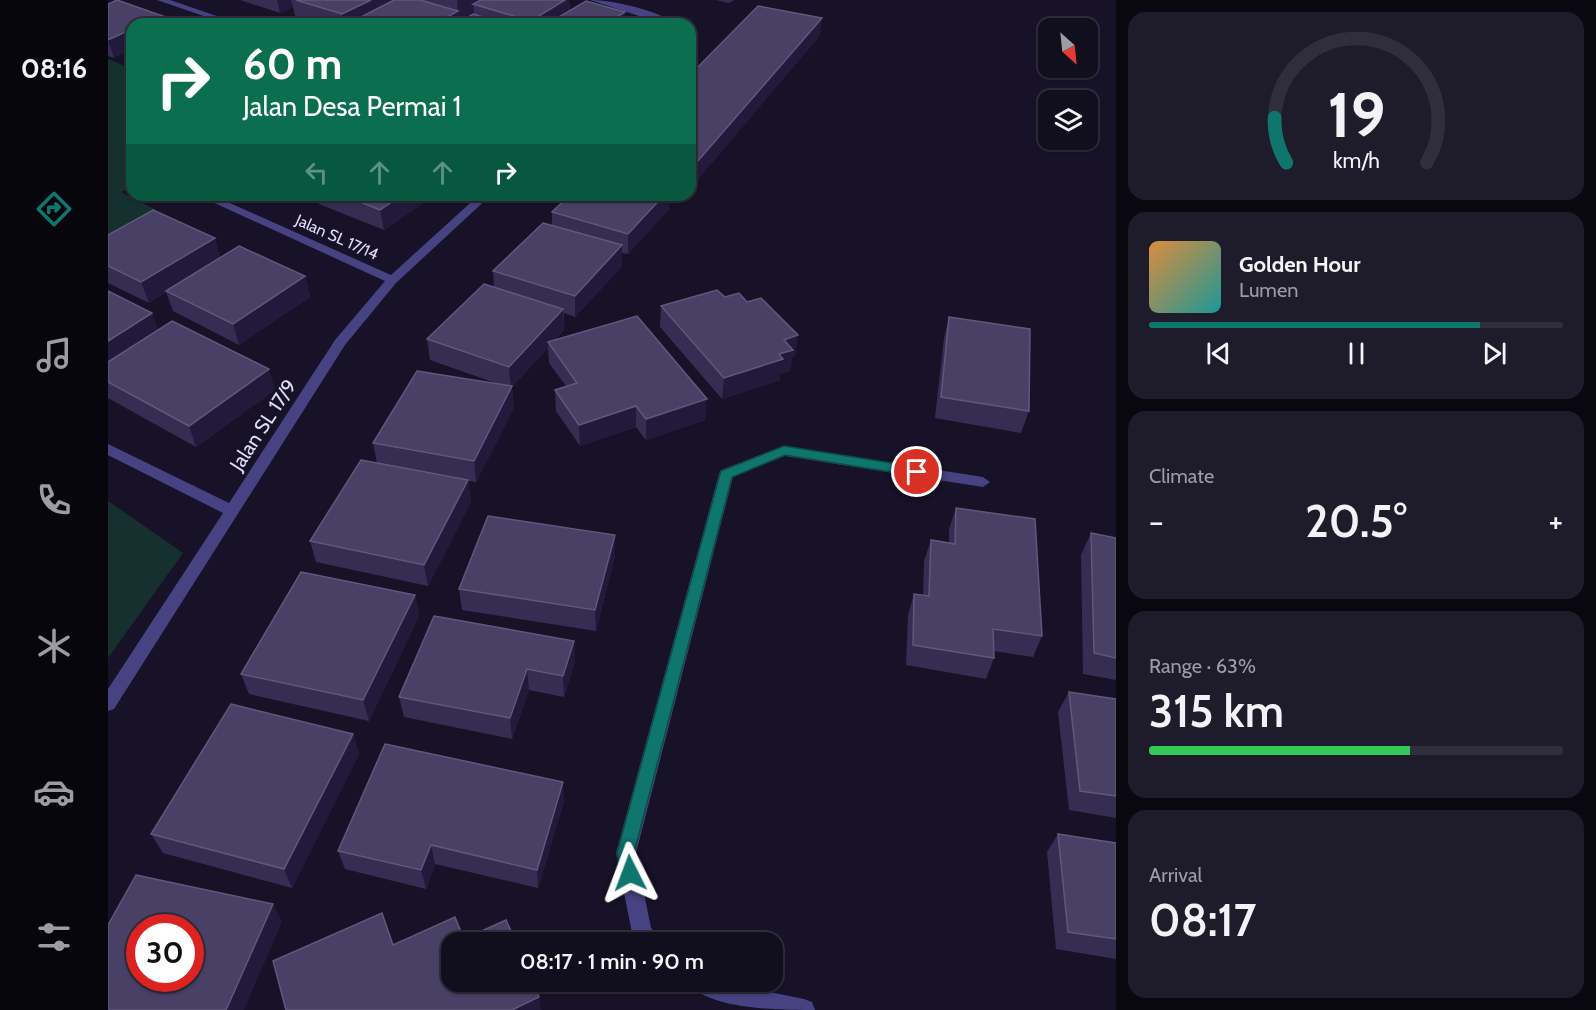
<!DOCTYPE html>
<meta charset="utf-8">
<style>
body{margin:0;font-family:Cabin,sans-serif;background:#1e1c2a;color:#f1f3f6;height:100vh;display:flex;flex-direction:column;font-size:22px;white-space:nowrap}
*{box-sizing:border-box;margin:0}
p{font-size:20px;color:#9c9ca4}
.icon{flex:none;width:33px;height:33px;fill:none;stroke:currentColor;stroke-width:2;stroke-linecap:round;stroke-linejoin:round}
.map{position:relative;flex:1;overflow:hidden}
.details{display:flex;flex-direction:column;gap:12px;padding:12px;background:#090810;width:480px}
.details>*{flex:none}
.guide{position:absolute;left:18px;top:18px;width:570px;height:183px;border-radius:18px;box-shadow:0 2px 4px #0004,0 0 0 2px #302e3b;background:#0b6e4f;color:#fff;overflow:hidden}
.needle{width:39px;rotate:153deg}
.controls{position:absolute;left:930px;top:18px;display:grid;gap:12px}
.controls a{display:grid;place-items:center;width:60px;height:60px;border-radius:12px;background:#110e1d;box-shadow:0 2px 4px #0004,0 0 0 2px #302e3b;font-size:30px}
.speed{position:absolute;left:18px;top:914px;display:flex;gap:12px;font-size:30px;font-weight:700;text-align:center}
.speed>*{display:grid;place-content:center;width:78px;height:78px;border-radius:50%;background:#110e1d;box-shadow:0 2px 4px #0004,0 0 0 2px #302e3b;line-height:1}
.speed .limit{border:9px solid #d22;background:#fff;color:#111}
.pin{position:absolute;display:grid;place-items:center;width:51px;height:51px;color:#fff;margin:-26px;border:3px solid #fff;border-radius:50%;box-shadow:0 2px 6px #0007}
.me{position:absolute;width:66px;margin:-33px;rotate:357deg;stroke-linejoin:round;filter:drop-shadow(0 0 4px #0008)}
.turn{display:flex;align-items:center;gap:21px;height:126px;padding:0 18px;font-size:27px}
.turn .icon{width:78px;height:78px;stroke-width:2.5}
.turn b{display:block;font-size:42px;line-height:51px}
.lanes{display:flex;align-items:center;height:57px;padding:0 18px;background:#0003;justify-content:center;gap:30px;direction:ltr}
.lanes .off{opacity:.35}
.big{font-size:45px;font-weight:600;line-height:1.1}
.details .tile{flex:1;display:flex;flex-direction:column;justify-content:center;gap:9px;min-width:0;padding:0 21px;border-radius:18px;background:#1e1c2a}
.details .dial{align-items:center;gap:0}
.dial svg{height:156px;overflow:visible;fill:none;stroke:#302e3b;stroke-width:7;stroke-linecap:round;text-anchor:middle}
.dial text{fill:#f1f3f6;stroke:none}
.song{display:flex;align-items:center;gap:18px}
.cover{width:72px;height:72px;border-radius:9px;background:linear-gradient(135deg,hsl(30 70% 55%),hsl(180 70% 35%))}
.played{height:6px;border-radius:3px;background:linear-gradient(90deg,#0f766e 80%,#302e3b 80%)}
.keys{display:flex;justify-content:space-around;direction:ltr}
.heat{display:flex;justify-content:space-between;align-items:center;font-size:33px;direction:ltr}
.charge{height:9px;border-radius:4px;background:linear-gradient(90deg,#34c759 63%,#302e3b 0)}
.trip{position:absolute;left:333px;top:932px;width:342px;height:60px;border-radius:18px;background:#110e1d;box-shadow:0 2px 4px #0004,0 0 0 2px #302e3b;font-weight:600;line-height:60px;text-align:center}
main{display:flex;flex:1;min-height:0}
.tab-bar{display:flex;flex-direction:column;width:108px;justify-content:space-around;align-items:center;background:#07060c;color:#9c9ca4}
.tab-bar .icon{width:42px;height:42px}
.tab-bar .active{color:#0f766e}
.tab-bar b{font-size:27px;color:#f1f3f6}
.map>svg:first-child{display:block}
.green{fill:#163030}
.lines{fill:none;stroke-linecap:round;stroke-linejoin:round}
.street{fill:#474281;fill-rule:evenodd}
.wall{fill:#362d53;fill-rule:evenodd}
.shaded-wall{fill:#221a3a}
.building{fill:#484065;stroke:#60587c;stroke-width:1.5;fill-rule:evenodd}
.route{fill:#0f766e;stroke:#0a4d48;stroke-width:1.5}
.labels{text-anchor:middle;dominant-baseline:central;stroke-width:6;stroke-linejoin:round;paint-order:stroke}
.far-street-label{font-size:16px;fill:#e1dcfb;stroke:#171227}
.street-label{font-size:20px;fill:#e1dcfb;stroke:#171227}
</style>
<main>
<nav class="tab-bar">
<b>08:16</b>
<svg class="icon active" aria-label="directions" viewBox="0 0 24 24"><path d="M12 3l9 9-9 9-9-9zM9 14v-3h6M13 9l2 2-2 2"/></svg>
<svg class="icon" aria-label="music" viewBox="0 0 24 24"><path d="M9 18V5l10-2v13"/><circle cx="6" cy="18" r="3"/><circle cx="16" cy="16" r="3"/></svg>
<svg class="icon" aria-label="phone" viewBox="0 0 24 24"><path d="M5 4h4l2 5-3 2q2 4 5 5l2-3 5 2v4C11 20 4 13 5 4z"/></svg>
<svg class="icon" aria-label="climate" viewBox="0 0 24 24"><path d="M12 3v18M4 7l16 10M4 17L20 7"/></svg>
<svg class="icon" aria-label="car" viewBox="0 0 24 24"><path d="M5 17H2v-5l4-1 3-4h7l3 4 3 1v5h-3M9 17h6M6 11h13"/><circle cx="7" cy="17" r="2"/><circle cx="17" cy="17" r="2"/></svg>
<svg class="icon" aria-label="filters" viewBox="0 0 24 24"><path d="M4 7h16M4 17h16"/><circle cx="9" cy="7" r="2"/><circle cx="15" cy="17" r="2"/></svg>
</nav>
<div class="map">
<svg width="1008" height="1010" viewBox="0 0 1008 1010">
<rect width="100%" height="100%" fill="#171227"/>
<g class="green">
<path d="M0,59L17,66L24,63V187L13,192L48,210L0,241Z"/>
<path d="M0,501L75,553L0,658Z"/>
</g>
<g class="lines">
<g class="street">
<path d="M49,0H62L132,24H119Z"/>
<path d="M482,0C504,0 550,10 567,24H556Z"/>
<path d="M89,195H104L283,275L371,195H383L288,283L237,345L6,709L0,711V689L115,513L0,455V444L121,503L227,340L277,281Z"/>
<path d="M676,446L875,477L882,482L875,487L677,456L625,477L528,853L543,928L551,935L554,942H529L524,933L508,853L611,474L613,470Z"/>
<path d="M580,981H607L696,999L704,1002L707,1010C673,1010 596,1010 580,981Z"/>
</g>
</g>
<g class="wall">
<path d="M132,0H281L282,2L286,0H461L462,11L517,24H211L187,16L185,7L172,13ZM366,11V15L351,22V19Z"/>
<path d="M608,0H626L621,3Z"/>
<path d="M0,4L55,16L57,24H24L6,58L0,56Z"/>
<path d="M209,195H327L276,230L211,204Z"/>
<path d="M561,209L520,254L514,253V266L467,317L456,313V330L447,340L597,420L538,440L528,427L472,446L448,411L447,390L458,386L441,363L440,348L404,387L406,408L368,482L360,481L363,502L320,586L208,562L202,541L269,463L265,443L393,385L322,360L319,339L386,287L385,271L444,225V212Z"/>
<path d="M0,235L112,257L197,276L202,297L131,345L65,311L58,292L41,303L0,283Z"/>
<path d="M0,291L50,330L167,390L88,447L0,398Z"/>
<path d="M617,297L687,356L684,357L682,371L672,374V380L614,399L552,327L553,306Z"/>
<path d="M841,317L921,411L913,433L827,418L836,338Z"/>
<path d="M848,508L934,636L925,657L886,651V658L878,679L798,665L800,615L806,594L815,595L816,561L823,540L841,543V529Z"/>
<path d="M983,533L1008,538V680L975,674L973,555Z"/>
<path d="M507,556L488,631L354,610L351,589Z"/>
<path d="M307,595L311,616L261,721L141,694L133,674Z"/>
<path d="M466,641L467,661L456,697L421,690L404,739L296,717L291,697Z"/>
<path d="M961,692L1008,699V818L961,810L950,712Z"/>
<path d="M245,734L251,754L184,888L55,853L43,834Z"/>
<path d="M456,801L430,888L327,864L318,889L237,869L230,851Z"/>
<path d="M950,834L1008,843V959L948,949L939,852Z"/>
</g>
<g class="shaded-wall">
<path d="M169,0H183L185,7L172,13Z"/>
<path d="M263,0H281L283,9L251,18L252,24H236L234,14Z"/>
<path d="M351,0H384L365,4L366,11L351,19L349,1Z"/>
<path d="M457,0H461L462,15L447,24H423V21Z"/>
<path d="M350,11L351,24H327Z"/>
<path d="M517,12V24H498Z"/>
<path d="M55,16L57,24H36Z"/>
<path d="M714,18L712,36L582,189V170Z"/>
<path d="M24,29V50L6,58L0,40Z"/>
<path d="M294,195H327L276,230L272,210Z"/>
<path d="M556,195H562L561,209L520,254V234Z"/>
<path d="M107,238L113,259L58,291V292L41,303L33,282Z"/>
<path d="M514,245V266L467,317V296Z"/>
<path d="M197,276L202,297L131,345L125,324Z"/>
<path d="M455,309L456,330L442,345L440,342V348L404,387L406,408L368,482L366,461L403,388L401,367Z"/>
<path d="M44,313L52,334L0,367V341Z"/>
<path d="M690,335L687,356L684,357L682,371L672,374V380L614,399L616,378L671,354L676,340Z"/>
<path d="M161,369L167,390L88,447L81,426Z"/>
<path d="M599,399L597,420L538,440V419Z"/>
<path d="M528,406V427L472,446L471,425Z"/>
<path d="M360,480L363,502L320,586L316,565Z"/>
<path d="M507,535V556L488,631L487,610Z"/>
<path d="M307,595L311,616L261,721L255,700Z"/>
<path d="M466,641L467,661L456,697L455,676Z"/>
<path d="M419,669L421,690L404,739L402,718Z"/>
<path d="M245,734L251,754L184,888L176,869Z"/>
<path d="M455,782L456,801L430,888L429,870Z"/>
<path d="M323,845L327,864L318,889L313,870Z"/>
<path d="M165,904L174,922L136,1010H118Z"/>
<path d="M431,997L433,1010H404Z"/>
</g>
<g class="building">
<path d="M9,0L55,16L36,24H24V29L0,40V4Z"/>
<path d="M188,0H263L234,14Z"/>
<path d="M286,0H312L350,11L327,24H269L251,18Z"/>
<path d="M373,0H457L423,21L365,4Z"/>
<path d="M478,1L517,12L498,24H439Z"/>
<path d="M650,6L714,18L582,170V75Z"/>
<path d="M365,14L397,24H347Z"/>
<path d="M235,195H294L272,210Z"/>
<path d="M462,195H556L520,234L444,212Z"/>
<path d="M45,210L107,238L33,282L0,266V235Z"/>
<path d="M435,223L514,245L467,296L385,271Z"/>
<path d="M131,246L197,276L125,324L58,291Z"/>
<path d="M376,284L455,309L401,367L319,339Z"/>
<path d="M609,290L617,297L631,293L639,302L653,298L690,335L676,340L685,350L671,354L675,359L616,378L553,306Z"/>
<path d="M0,291L44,313L0,341Z"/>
<path d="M529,316L599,399L538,419L528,406L471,425L447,390L469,383L440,342Z"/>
<path d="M841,317L922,329L921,411L833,397Z"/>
<path d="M64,321L161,369L81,426L0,382V362Z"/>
<path d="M309,371L404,386L366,461L265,443Z"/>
<path d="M253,460L360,480L316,565L202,541Z"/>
<path d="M848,508L927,519L934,636L885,629L886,658L805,645L806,594L821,596L823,540L847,544Z"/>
<path d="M380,516L507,535L487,610L351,589Z"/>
<path d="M983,533L1008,538V658L986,653Z"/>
<path d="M193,572L307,595L255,700L133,674Z"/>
<path d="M326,616L466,641L455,676L419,669L402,718L291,697Z"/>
<path d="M961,692L1008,699V796L972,791Z"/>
<path d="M123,704L245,734L176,869L43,834Z"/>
<path d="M277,744L455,782L429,870L323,845L313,870L230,851Z"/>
<path d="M950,834L1008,843V939L960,932Z"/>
<path d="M28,875L165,904L118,1010H0V925ZM32,927H82V978H32Z"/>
<path d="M274,913L285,945L347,917L356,939L398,920L408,942H344V981H424L431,997L404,1010H178L165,961Z"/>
</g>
<path class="route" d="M676,446L809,467L815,472L809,476L677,455L624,477L526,853L531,873L528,879L522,882L515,879L509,853L612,474L613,471Z"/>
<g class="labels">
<g class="far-street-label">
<text transform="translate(229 237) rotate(24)">Jalan SL 17/14</text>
</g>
<g class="street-label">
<text transform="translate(155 425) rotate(-57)">Jalan SL 17/9</text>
</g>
</g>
</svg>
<div class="controls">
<a><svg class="needle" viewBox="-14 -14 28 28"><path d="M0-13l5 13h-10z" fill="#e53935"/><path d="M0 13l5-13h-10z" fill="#9c9ca4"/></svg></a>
<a><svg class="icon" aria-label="layers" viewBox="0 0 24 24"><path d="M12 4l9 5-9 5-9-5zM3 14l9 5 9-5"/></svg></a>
</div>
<div class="speed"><div class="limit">30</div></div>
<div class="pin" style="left:809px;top:472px;background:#d93025"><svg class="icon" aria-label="arrive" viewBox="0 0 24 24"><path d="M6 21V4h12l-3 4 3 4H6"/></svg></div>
<svg class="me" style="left:522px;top:873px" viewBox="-20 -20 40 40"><path d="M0-17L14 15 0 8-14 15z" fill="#0f766e" stroke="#fff" stroke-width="4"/></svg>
<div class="trip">08:17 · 1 min · 90 m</div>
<div class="guide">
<div class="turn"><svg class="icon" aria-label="right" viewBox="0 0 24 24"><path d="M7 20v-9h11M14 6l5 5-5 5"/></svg><div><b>60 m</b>Jalan Desa Permai 1</div></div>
<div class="lanes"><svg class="icon off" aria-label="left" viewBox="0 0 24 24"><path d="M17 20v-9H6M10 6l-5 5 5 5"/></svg><svg class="icon off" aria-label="ahead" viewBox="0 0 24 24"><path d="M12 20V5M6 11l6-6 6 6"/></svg><svg class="icon off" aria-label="ahead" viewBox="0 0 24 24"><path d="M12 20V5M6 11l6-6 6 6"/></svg><svg class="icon" aria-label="right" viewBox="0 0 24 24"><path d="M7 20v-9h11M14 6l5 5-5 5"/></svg></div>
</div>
</div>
<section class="details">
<div class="tile dial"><svg viewBox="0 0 100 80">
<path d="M14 69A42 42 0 1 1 86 69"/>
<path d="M14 69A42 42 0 0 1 8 46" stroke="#0f766e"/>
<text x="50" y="56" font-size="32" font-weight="700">19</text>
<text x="50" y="72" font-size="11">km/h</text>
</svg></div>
<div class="tile">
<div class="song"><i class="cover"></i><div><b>Golden Hour</b><p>Lumen</p></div></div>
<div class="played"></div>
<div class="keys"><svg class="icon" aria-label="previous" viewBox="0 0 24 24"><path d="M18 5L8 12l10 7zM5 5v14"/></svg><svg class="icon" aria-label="pause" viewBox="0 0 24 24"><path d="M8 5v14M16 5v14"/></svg><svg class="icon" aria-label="next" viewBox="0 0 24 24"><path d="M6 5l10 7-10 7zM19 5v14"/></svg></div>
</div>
<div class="tile"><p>Climate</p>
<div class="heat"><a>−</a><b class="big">20.5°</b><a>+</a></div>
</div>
<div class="tile"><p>Range · 63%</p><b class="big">315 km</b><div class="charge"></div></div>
<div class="tile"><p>Arrival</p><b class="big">08:17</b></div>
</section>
</main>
